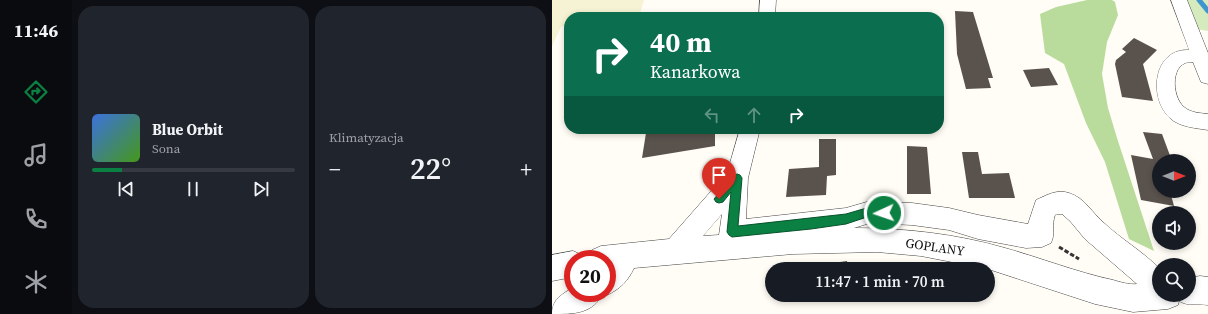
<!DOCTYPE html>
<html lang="pl">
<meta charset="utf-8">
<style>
body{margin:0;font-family:"Source Serif 4",serif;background:#20242c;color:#f1f3f6;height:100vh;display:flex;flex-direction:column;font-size:15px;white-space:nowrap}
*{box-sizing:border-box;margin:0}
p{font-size:13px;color:#9ea1a6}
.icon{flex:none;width:22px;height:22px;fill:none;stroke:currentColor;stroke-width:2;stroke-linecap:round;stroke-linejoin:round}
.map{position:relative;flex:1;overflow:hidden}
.sheet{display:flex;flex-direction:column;gap:6px;padding:6px;background:#0d0f14;width:480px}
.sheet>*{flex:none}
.guide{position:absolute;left:12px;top:12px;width:380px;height:122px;border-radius:16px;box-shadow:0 2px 6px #0003;background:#0b6e4f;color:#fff;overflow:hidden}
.needle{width:26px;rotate:90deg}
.controls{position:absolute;left:600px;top:154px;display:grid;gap:8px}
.controls a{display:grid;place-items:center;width:44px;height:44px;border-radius:50%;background:#171b24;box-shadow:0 2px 6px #0003;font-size:20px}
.speed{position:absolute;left:12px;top:250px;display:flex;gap:8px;font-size:20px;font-weight:700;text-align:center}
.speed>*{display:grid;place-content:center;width:52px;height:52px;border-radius:50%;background:#171b24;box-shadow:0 2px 6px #0003;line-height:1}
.speed .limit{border:6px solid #d22;background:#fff;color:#111}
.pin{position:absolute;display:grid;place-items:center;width:34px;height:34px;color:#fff;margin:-41px -17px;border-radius:50% 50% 50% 0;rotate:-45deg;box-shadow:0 0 4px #0007}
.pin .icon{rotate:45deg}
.me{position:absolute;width:44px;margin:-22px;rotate:267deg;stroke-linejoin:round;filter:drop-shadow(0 0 3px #0008)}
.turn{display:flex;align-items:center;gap:14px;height:84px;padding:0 20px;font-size:18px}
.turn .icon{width:52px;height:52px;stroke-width:2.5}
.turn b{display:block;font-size:28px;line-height:34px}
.lanes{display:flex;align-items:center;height:38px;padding:0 20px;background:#0003;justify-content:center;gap:20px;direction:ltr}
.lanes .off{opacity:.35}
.big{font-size:30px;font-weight:600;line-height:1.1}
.sheet .widget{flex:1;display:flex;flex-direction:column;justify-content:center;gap:6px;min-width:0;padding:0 14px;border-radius:16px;background:#20242c}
.song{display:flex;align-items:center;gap:12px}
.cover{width:48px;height:48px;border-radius:6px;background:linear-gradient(135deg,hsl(220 70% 55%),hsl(100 70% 35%))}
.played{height:4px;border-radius:2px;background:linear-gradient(90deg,#0b8043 15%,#363941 15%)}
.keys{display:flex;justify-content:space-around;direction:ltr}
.heat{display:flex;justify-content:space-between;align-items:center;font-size:22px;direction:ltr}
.sheet .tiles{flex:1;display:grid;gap:6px;grid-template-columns:repeat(2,1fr)}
.trip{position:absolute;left:213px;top:262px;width:230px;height:40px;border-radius:20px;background:#171b24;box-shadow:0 2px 6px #0003;font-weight:600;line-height:40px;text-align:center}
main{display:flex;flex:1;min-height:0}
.menu{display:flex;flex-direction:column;width:72px;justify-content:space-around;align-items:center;background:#090b0e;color:#9ea1a6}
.menu .icon{width:28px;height:28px}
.menu .on{color:#0b8043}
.menu b{font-size:18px;color:#f1f3f6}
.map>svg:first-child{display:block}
.farmland{fill:#f6f3d4}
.green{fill:#d5ebbd}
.forest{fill:#b9dc9c}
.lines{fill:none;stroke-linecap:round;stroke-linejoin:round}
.stream{stroke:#3f96cf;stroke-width:5}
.building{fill:#5a524d}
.minor-casing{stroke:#444;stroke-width:1}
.path{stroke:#333;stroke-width:3;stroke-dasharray:4.5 2;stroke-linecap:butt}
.minor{fill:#fff;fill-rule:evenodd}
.route{fill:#0b8043;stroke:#07532c}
.labels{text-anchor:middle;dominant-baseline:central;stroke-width:4;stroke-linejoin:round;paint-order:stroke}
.street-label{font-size:13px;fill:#111;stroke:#fff}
</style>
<main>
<nav class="menu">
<b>11:46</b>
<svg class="icon on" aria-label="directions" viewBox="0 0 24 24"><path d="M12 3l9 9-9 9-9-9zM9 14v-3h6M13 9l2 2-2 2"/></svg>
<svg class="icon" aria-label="music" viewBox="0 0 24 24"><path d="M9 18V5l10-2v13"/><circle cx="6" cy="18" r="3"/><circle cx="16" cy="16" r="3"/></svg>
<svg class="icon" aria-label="phone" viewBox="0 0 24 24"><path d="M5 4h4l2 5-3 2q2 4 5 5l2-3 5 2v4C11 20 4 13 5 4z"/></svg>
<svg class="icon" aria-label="climate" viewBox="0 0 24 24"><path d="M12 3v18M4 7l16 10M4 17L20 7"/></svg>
</nav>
<section class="sheet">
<div class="tiles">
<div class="widget">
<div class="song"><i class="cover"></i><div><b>Blue Orbit</b><p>Sona</p></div></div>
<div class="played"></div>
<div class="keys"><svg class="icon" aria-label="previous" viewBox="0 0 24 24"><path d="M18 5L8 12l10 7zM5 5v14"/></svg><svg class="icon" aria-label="pause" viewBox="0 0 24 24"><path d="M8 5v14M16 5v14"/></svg><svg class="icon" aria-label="next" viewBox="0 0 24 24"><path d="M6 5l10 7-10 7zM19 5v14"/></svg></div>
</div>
<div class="widget"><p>Klimatyzacja</p>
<div class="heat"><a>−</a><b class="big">22°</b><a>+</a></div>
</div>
</div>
</section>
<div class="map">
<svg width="656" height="314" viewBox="0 0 656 314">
<rect width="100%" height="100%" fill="#fffdf5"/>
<path class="farmland" d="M0,0H92L87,17H17V25L9,27L0,46Z"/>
<path class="green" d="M632,0H656V31L644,29Z"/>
<path class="forest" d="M535,0H560L563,2L566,15L555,42L550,74L556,108L565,138L602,251L577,239L553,162L534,123L512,64L493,53L488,14L504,7Z"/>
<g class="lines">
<path class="stream" d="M647,0L656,11"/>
</g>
<g class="building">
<path d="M403,11L421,12L441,78H436L439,88L414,89L405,54Z"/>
<path d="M582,38L605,50L591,64L601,101L570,97L563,64L564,60L574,52L570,49Z"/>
<path d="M497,68L506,85L479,87L471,70Z"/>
<path d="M119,129H163V146L90,158L94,133Z"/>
<path d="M591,132L610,134L620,161H607V191H618L622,206L589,200L579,155L601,159Z"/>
<path d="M267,139H284V175L275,176L274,195L234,197L237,169L267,167Z"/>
<path d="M355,146L375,147L379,194H355Z"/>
<path d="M410,152H426L430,174L457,173L463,198H417Z"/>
<path d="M295,261L296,269H240Z"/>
<path d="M238,295H281L238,302Z"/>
</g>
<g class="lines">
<defs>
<g id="minor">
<path d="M208,0H224L223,17H207Z"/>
<path d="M619,0H635L656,53V84L649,82L641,62C618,60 619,96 632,107C639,113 648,113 656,114V130C644,128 627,127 618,118C596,98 601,48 637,50Z"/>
<path d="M188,129H208L196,178L194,219L294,208L318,201L360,203L397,208L426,215L476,224L484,200C495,195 505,189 517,193C533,198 540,213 552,223C569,239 590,251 607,268V295H637V278L648,276L656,277V305C644,303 638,307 627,301L626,305L616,309L581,312L543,304L436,269L369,256L325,252L241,254L82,268C76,281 68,289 55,295L51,293H55V259H36L40,250L49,246L117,239L175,173ZM170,214L167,235L151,236ZM505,214H510L518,221L533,239L585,284C577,285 568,282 561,280C524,272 489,258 453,248C405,234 352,228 302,228L318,223L360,225L397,230L426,239L474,248L490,247L499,243C504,232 499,226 503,215Z"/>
<path d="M21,251L30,255L32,259H21V277L0,281V255Z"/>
<path d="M21,287V293H51C41,314 22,314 0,314C0,299 10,295 21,287Z"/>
</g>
</defs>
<use href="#minor" class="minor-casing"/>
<path class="path" d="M507,247L527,259"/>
<use href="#minor" class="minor"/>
</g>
<path class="route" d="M185,174L188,175L190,178L186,226L294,214L318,207L336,209L337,213L336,216L332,217L318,216L294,224L259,229L180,237L177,235L175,232L179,192L171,202L167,203L164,202L162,199L182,175Z"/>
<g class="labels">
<g class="street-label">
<text transform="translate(383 247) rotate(8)">GOPLANY</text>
</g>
</g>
</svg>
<div class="controls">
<a><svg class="needle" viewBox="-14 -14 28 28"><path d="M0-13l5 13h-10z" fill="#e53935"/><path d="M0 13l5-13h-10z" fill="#9ea1a6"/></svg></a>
<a><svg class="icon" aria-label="sound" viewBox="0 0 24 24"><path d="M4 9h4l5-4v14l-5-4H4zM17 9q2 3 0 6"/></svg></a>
<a><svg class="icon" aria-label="search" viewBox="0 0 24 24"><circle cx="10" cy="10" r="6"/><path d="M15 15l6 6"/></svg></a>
</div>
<div class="speed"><div class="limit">20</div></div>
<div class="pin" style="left:167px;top:199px;background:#d93025"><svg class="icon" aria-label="arrive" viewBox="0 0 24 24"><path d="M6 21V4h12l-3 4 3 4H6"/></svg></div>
<svg class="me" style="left:332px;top:213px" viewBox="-20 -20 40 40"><circle r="17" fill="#0b8043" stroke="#fff" stroke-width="3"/><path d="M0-11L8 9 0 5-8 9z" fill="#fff"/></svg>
<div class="trip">11:47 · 1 min · 70 m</div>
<div class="guide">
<div class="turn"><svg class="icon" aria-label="right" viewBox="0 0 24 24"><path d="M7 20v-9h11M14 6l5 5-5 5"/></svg><div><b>40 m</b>Kanarkowa</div></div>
<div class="lanes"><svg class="icon off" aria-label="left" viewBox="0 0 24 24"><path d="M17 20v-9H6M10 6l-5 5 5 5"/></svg><svg class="icon off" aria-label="ahead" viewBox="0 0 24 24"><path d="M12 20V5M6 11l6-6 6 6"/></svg><svg class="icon" aria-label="right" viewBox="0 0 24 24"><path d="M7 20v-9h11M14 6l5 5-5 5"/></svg></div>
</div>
</div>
</main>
